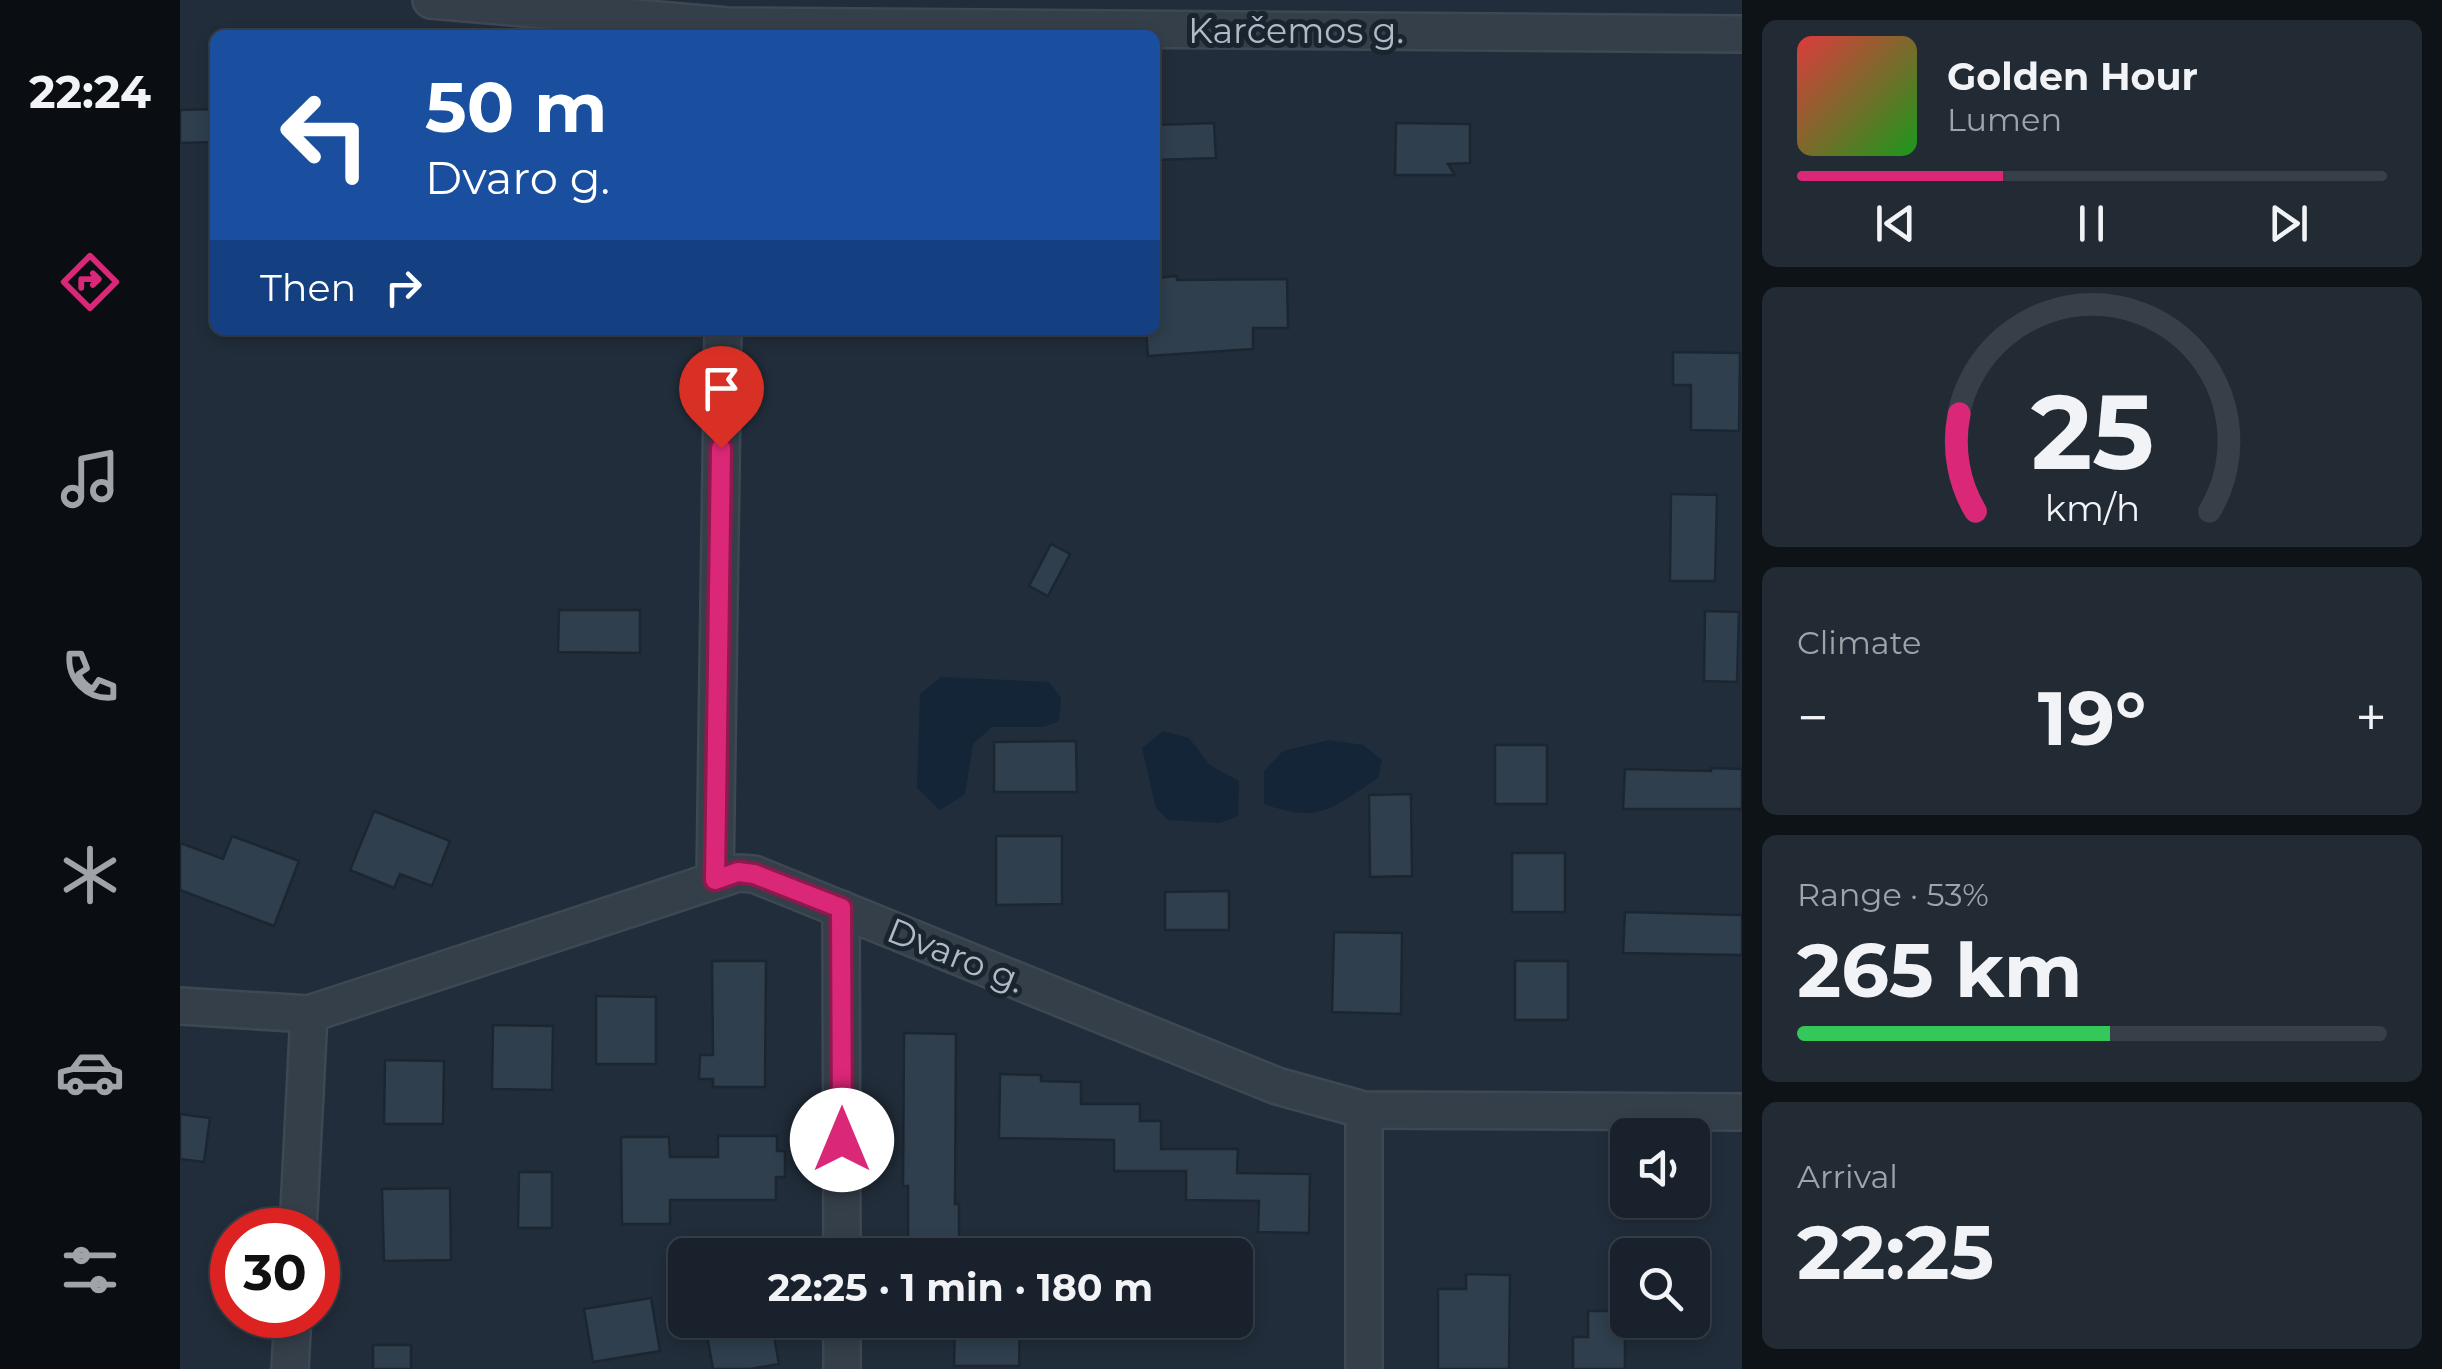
<!DOCTYPE html>
<meta charset="utf-8">
<style>
body{margin:0;font-family:Montserrat,sans-serif;background:#222a34;color:#f1f3f6;height:100vh;display:flex;flex-direction:column;font-size:38px;white-space:nowrap}
*{box-sizing:border-box;margin:0}
p{font-size:32px;color:#9fa4a9}
.icon{flex:none;width:55px;height:55px;fill:none;stroke:currentColor;stroke-width:2;stroke-linecap:round;stroke-linejoin:round}
.map{position:relative;flex:1;overflow:hidden}
.side{display:flex;flex-direction:column;gap:20px;padding:20px;background:#0e1318;width:700px}
.side>*{flex:none}
.banner{position:absolute;left:30px;top:30px;width:950px;height:305px;border-radius:15px;box-shadow:0 5px 15px #0003,0 0 0 2px #373f48;background:#1a4fa0;color:#fff;overflow:hidden}
.buttons{position:absolute;left:1430px;top:1118px;display:grid;gap:20px}
.buttons a{display:grid;place-items:center;width:100px;height:100px;border-radius:15px;background:#19222c;box-shadow:0 5px 15px #0003,0 0 0 2px #373f48;font-size:50px}
.speed{position:absolute;left:30px;top:1208px;display:flex;gap:20px;font-size:50px;font-weight:700;text-align:center}
.speed>*{display:grid;place-content:center;width:130px;height:130px;border-radius:50%;background:#19222c;box-shadow:0 5px 15px #0003,0 0 0 2px #373f48;line-height:1}
.speed .limit{border:15px solid #d22;background:#fff;color:#111}
.pin{position:absolute;display:grid;place-items:center;width:85px;height:85px;color:#fff;margin:-102px -42px;border-radius:50% 50% 50% 0;rotate:-45deg;box-shadow:0 0 10px #0007}
.pin .icon{rotate:45deg}
.me{position:absolute;width:110px;margin:-55px;rotate:0deg;stroke-linejoin:round;filter:drop-shadow(0 0 8px #0008)}
.turn{display:flex;align-items:center;gap:35px;height:210px;padding:0 50px;font-size:45px}
.turn .icon{width:130px;height:130px;stroke-width:2.5}
.turn b{display:block;font-size:70px;line-height:85px}
.then{display:flex;align-items:center;height:95px;padding:0 50px;background:#0003;gap:20px;font-size:38px}
.big{font-size:75px;font-weight:700;line-height:1.1}
.side .card{flex:1;display:flex;flex-direction:column;justify-content:center;gap:15px;min-width:0;padding:0 35px;border-radius:15px;background:#222a34}
.side .dial{align-items:center;gap:0}
.dial svg{height:260px;overflow:visible;fill:none;stroke:#373f48;stroke-width:7;stroke-linecap:round;text-anchor:middle}
.dial text{fill:#f1f3f6;stroke:none}
.song{display:flex;align-items:center;gap:30px}
.cover{width:120px;height:120px;border-radius:15px;background:linear-gradient(135deg,hsl(0 70% 55%),hsl(120 70% 35%))}
.played{height:10px;border-radius:5px;background:linear-gradient(90deg,#db2777 35%,#373f48 35%)}
.keys{display:flex;justify-content:space-around;direction:ltr}
.heat{display:flex;justify-content:space-between;align-items:center;font-size:55px;direction:ltr}
.charge{height:15px;border-radius:8px;background:linear-gradient(90deg,#34c759 53%,#373f48 0)}
.trip{position:absolute;left:488px;top:1238px;width:585px;height:100px;border-radius:15px;background:#19222c;box-shadow:0 5px 15px #0003,0 0 0 2px #373f48;font-weight:700;line-height:100px;text-align:center}
main{display:flex;flex:1;min-height:0}
.menu{display:flex;flex-direction:column;width:180px;justify-content:space-around;align-items:center;background:#0a0e12;color:#9fa4a9}
.menu .icon{width:70px;height:70px}
.menu .selected{color:#db2777}
.menu b{font-size:45px;color:#f1f3f6}
.map>svg:first-child{display:block}
.water{fill:#142537}
.building{fill:#2f3f4e;stroke:#1c2631;stroke-width:2.5}
.lines{fill:none;stroke-linecap:round;stroke-linejoin:round}
.minor-casing{stroke:#3e4853;stroke-width:40}
.minor{stroke:#343f4a;stroke-width:35}
.route-casing{stroke:#8e194d;stroke-width:25}
.route{stroke:#db2777;stroke-width:18}
.labels{text-anchor:middle;dominant-baseline:central;stroke-width:10;stroke-linejoin:round;paint-order:stroke}
.street-label{font-size:35px;fill:#afbac6;stroke:#1a242f}
</style>
<main>
<nav class="menu">
<b>22:24</b>
<svg class="icon selected" aria-label="directions" viewBox="0 0 24 24"><path d="M12 3l9 9-9 9-9-9zM9 14v-3h6M13 9l2 2-2 2"/></svg>
<svg class="icon" aria-label="music" viewBox="0 0 24 24"><path d="M9 18V5l10-2v13"/><circle cx="6" cy="18" r="3"/><circle cx="16" cy="16" r="3"/></svg>
<svg class="icon" aria-label="phone" viewBox="0 0 24 24"><path d="M5 4h4l2 5-3 2q2 4 5 5l2-3 5 2v4C11 20 4 13 5 4z"/></svg>
<svg class="icon" aria-label="climate" viewBox="0 0 24 24"><path d="M12 3v18M4 7l16 10M4 17L20 7"/></svg>
<svg class="icon" aria-label="car" viewBox="0 0 24 24"><path d="M5 17H2v-5l4-1 3-4h7l3 4 3 1v5h-3M9 17h6M6 11h13"/><circle cx="7" cy="17" r="2"/><circle cx="17" cy="17" r="2"/></svg>
<svg class="icon" aria-label="filters" viewBox="0 0 24 24"><path d="M4 7h16M4 17h16"/><circle cx="9" cy="7" r="2"/><circle cx="15" cy="17" r="2"/></svg>
</nav>
<div class="map">
<svg width="1562" height="1369" viewBox="0 0 1562 1369">
<rect width="100%" height="100%" fill="#212d3a"/>
<g class="water">
<path d="M761,677L869,682L881,698L879,721L864,727H812L793,744L785,794L760,810L737,788L740,694Z"/>
<path d="M983,731L1009,738L1030,765L1059,781L1058,816L1040,823L988,820L976,808L962,748Z"/>
<path d="M1149,740L1183,745L1202,760L1198,778C1152,808 1140,824 1084,804V771L1103,751Z"/>
</g>
<g class="building">
<path d="M35,109V142L0,143V110Z"/>
<path d="M1034,123L1036,158L975,160V125Z"/>
<path d="M1216,123L1290,124V163L1268,164L1275,175H1215Z"/>
<path d="M997,276V280L1107,279L1108,328H1073V349L968,356L966,330H975V278Z"/>
<path d="M1493,352L1560,353L1559,431L1511,430V385H1493Z"/>
<path d="M1491,494L1537,495L1535,581H1490Z"/>
<path d="M871,544L890,554L868,596L849,586Z"/>
<path d="M379,610H460V653L378,652Z"/>
<path d="M1525,611L1559,612L1557,682L1524,681Z"/>
<path d="M896,741L897,792H814V742Z"/>
<rect x="1315" y="745" width="52" height="59"/>
<path d="M1531,768L1562,769V809H1443L1445,769L1531,771Z"/>
<path d="M1231,794L1232,876L1190,877L1189,795Z"/>
<path d="M194,811L270,841L252,886L220,874L214,888L170,870Z"/>
<path d="M52,836L119,861L94,926L0,890V843L43,859Z"/>
<path d="M816,836H882V904L816,905Z"/>
<rect x="1332" y="853" width="53" height="59"/>
<path d="M1049,891V930H985V892Z"/>
<path d="M1445,912L1562,915V955L1443,953Z"/>
<path d="M1154,932L1222,933L1221,1014L1152,1012Z"/>
<path d="M532,961H586L585,1087H533V1079H519L520,1055H533Z"/>
<rect x="1335" y="961" width="53" height="59"/>
<path d="M416,996L476,997V1064H416Z"/>
<path d="M313,1025L373,1026L372,1090L312,1089Z"/>
<path d="M724,1033L776,1034L775,1204H779V1255H728V1186H723Z"/>
<path d="M205,1060L264,1061L263,1124H204Z"/>
<path d="M820,1074L861,1075V1081L901,1082V1104H960V1121H981V1149H1058L1057,1173L1130,1174L1129,1233L1078,1232L1079,1201L1006,1200V1171H934V1140L819,1138Z"/>
<path d="M0,1114L30,1118L24,1162L0,1159Z"/>
<path d="M538,1136H597V1151H605V1177H596V1200H490V1224H442L441,1137H489L490,1157H538Z"/>
<path d="M339,1172H372V1228H338Z"/>
<path d="M270,1188L271,1260L204,1261L202,1189Z"/>
<path d="M1286,1274L1330,1275L1329,1369H1258V1289H1286Z"/>
<path d="M471,1298L480,1351L413,1362L404,1309Z"/>
<path d="M1408,1311H1445V1369H1393V1337H1408Z"/>
<path d="M545,1320H591L599,1364L570,1369H533L525,1324Z"/>
<path d="M775,1320H840L839,1366H774Z"/>
<rect x="193" y="1345" width="38" height="24"/>
</g>
<g class="lines">
<defs>
<g id="minor">
<path d="M251,0L547,26L1562,34"/>
<path d="M535,880L543,330"/>
<path d="M661,909L662,1255"/>
<path d="M0,1006L129,1014L558,873L574,874L1097,1086L1184,1110L1562,1112"/>
<path d="M118,1230L129,1014"/>
<path d="M662,1320V1369"/>
<path d="M110,1369L113,1315"/>
<path d="M1184,1369V1110"/>
</g>
</defs>
<use href="#minor" class="minor-casing"/>
<use href="#minor" class="minor"/>
</g>
<g class="lines">
<defs>
<path id="route" d="M541,448L535,880L558,872L574,874L661,908L662,1140"/>
</defs>
<use href="#route" class="route-casing"/>
<use href="#route" class="route"/>
</g>
<g class="labels">
<g class="street-label">
<text x="1116" y="30">Karčemos g.</text>
<text transform="translate(776 955) rotate(22)">Dvaro g.</text>
</g>
</g>
</svg>
<div class="buttons">
<a><svg class="icon" aria-label="sound" viewBox="0 0 24 24"><path d="M4 9h4l5-4v14l-5-4H4zM17 9q2 3 0 6"/></svg></a>
<a><svg class="icon" aria-label="search" viewBox="0 0 24 24"><circle cx="10" cy="10" r="6"/><path d="M15 15l6 6"/></svg></a>
</div>
<div class="speed"><div class="limit">30</div></div>
<div class="pin" style="left:541px;top:448px;background:#d93025"><svg class="icon" aria-label="arrive" viewBox="0 0 24 24"><path d="M6 21V4h12l-3 4 3 4H6"/></svg></div>
<svg class="me" style="left:662px;top:1140px" viewBox="-20 -20 40 40"><circle r="19" fill="#fff"/><path d="M0-13L10 11 0 6-10 11z" fill="#db2777"/></svg>
<div class="trip">22:25 · 1 min · 180 m</div>
<div class="banner">
<div class="turn"><svg class="icon" aria-label="left" viewBox="0 0 24 24"><path d="M17 20v-9H6M10 6l-5 5 5 5"/></svg><div><b>50 m</b>Dvaro g.</div></div>
<div class="then">Then<svg class="icon" aria-label="right" viewBox="0 0 24 24"><path d="M7 20v-9h11M14 6l5 5-5 5"/></svg></div>
</div>
</div>
<section class="side">
<div class="card">
<div class="song"><i class="cover"></i><div><b>Golden Hour</b><p>Lumen</p></div></div>
<div class="played"></div>
<div class="keys"><svg class="icon" aria-label="previous" viewBox="0 0 24 24"><path d="M18 5L8 12l10 7zM5 5v14"/></svg><svg class="icon" aria-label="pause" viewBox="0 0 24 24"><path d="M8 5v14M16 5v14"/></svg><svg class="icon" aria-label="next" viewBox="0 0 24 24"><path d="M6 5l10 7-10 7zM19 5v14"/></svg></div>
</div>
<div class="card dial"><svg viewBox="0 0 100 80">
<path d="M14 69A42 42 0 1 1 86 69"/>
<path d="M14 69A42 42 0 0 1 9 39" stroke="#db2777"/>
<text x="50" y="56" font-size="32" font-weight="700">25</text>
<text x="50" y="72" font-size="11">km/h</text>
</svg></div>
<div class="card"><p>Climate</p>
<div class="heat"><a>−</a><b class="big">19°</b><a>+</a></div>
</div>
<div class="card"><p>Range · 53%</p><b class="big">265 km</b><div class="charge"></div></div>
<div class="card"><p>Arrival</p><b class="big">22:25</b></div>
</section>
</main>
